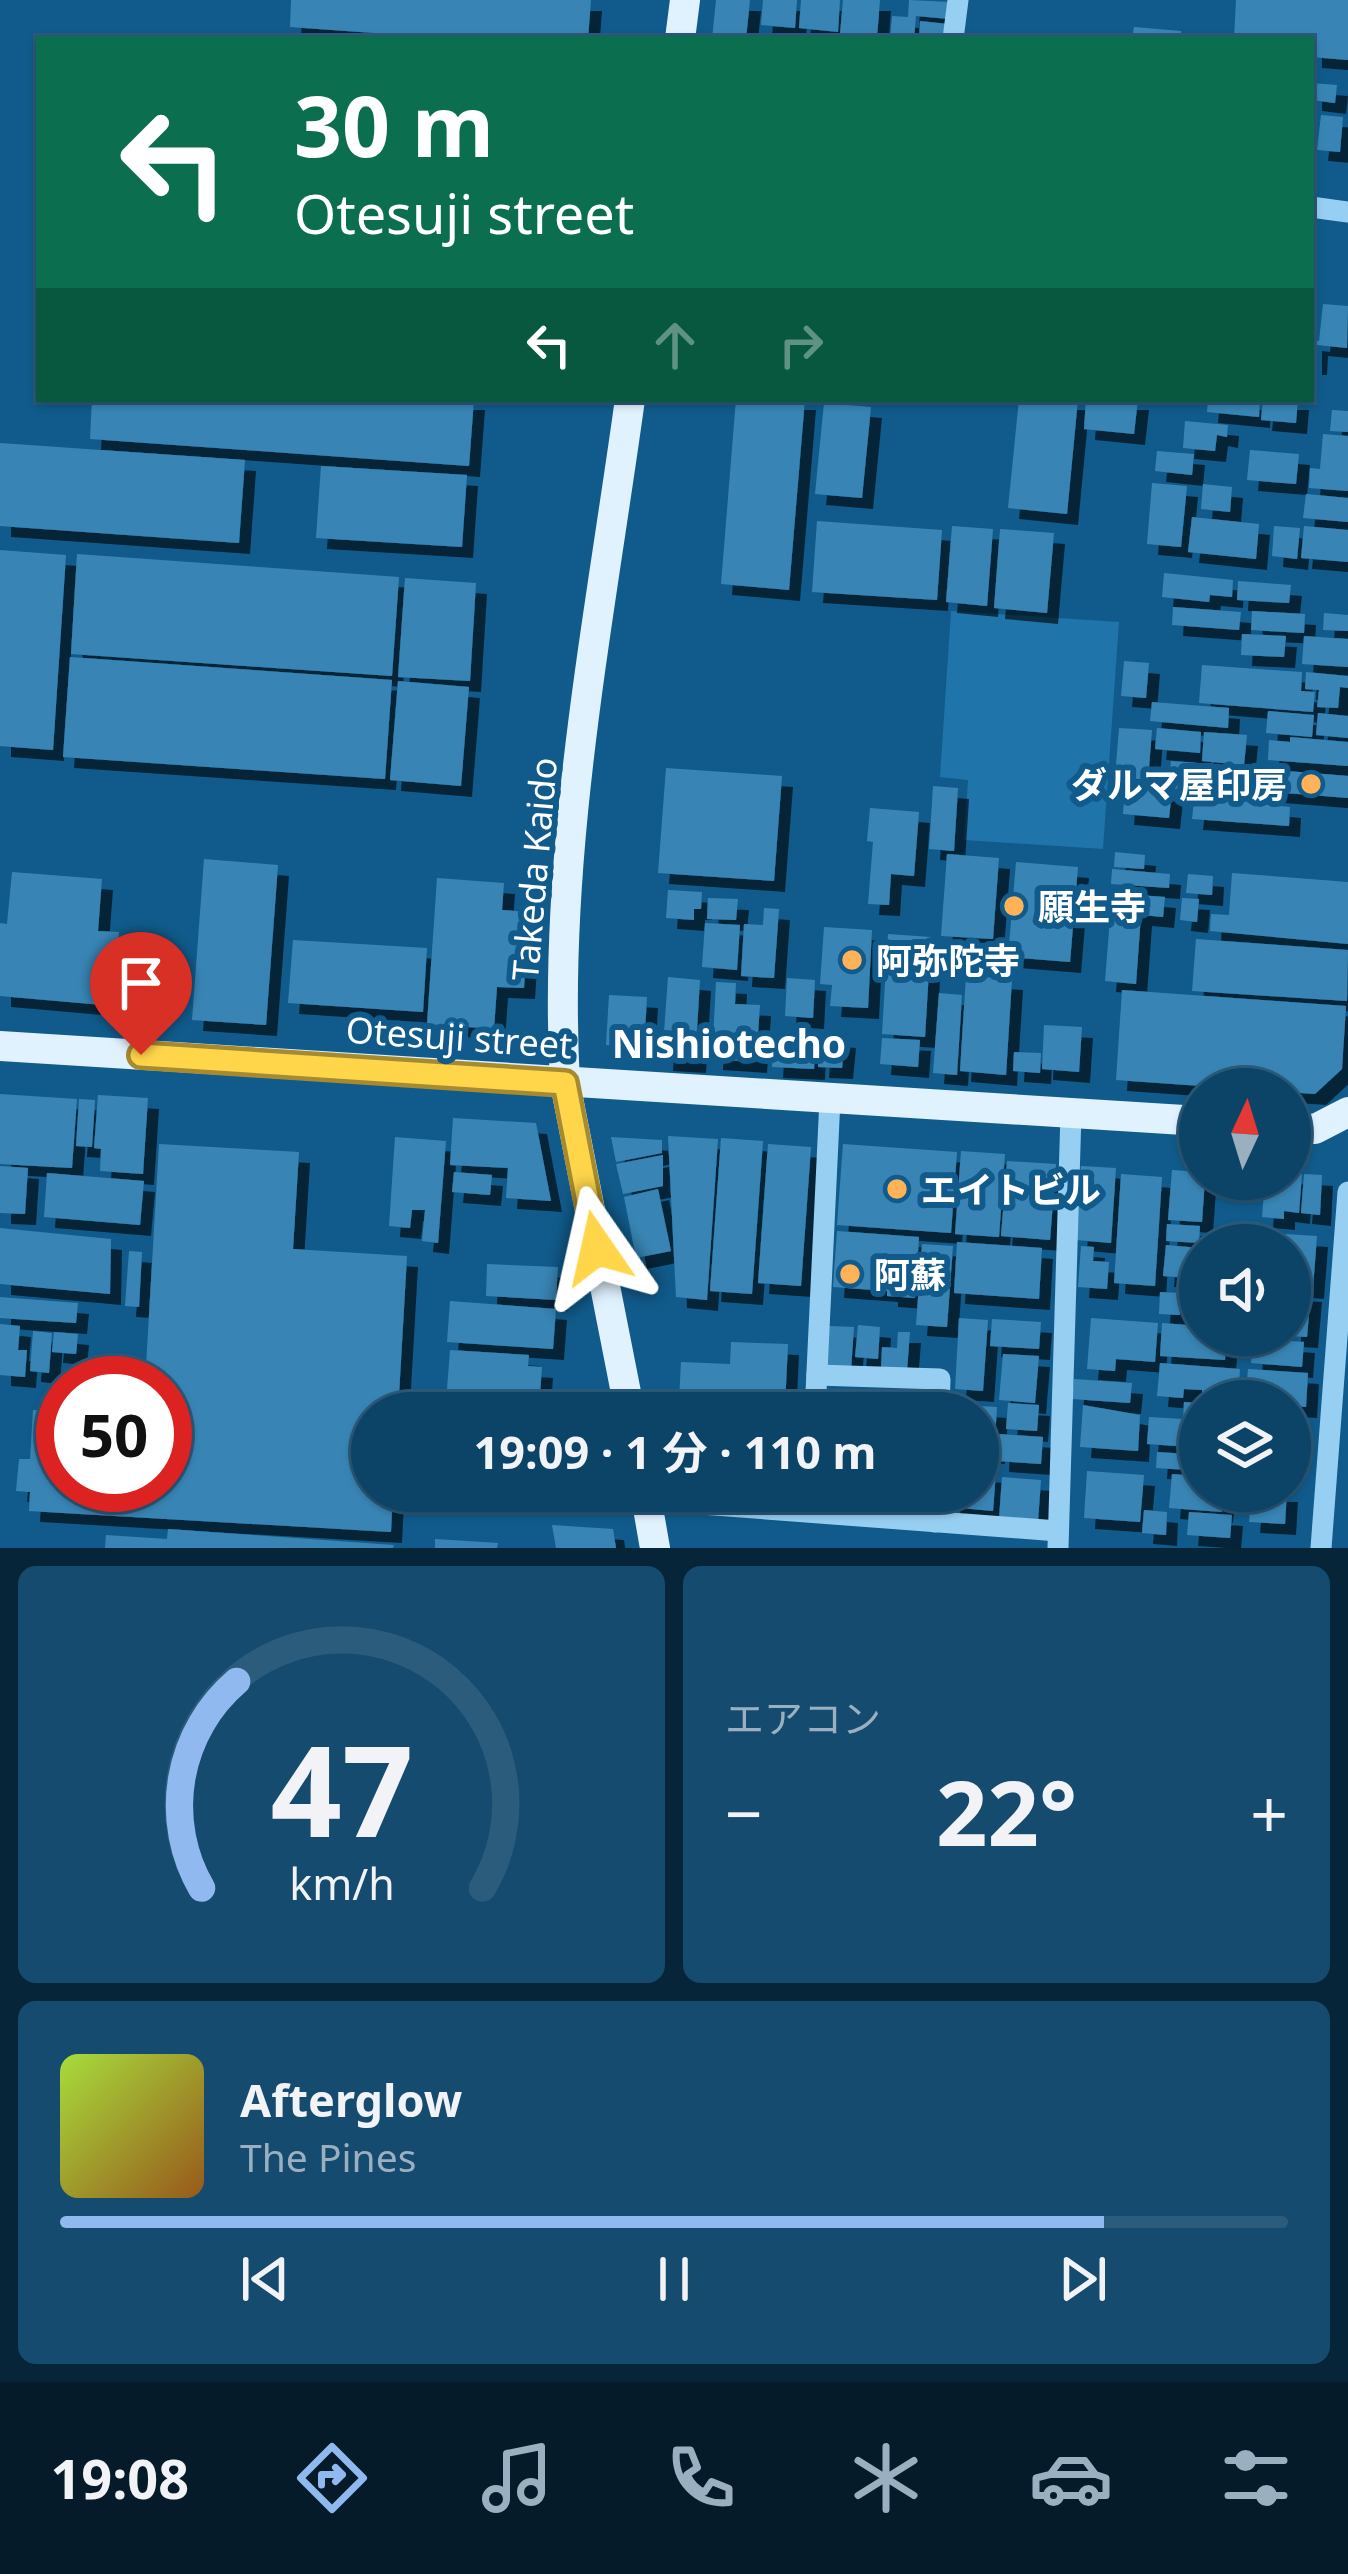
<!DOCTYPE html>
<html lang="ja">
<meta charset="utf-8">
<style>
body{margin:0;font-family:"Noto Sans","Noto Sans JP",sans-serif;background:#154b6e;color:#f1f3f6;height:100vh;display:flex;flex-direction:column;font-size:45px;white-space:nowrap}
*{box-sizing:border-box;margin:0}
p{font-size:39px;color:#9ab0c0}
.icon{flex:none;width:66px;height:66px;fill:none;stroke:currentColor;stroke-width:2;stroke-linecap:round;stroke-linejoin:round}
.map{position:relative;height:1548px;overflow:hidden}
.sheet{display:flex;flex-direction:column;gap:18px;padding:18px;background:#072539;flex:1}
.sheet>*{flex:none}
.top-card{position:absolute;left:36px;top:36px;width:1278px;height:366px;border-radius:0px;box-shadow:0 3px 9px #0004,0 0 0 3px #2c5c7c;background:#0b6e4f;color:#fff;overflow:hidden}
.needle{width:78px;rotate:4deg}
.controls{position:absolute;left:1179px;top:1068px;display:grid;gap:24px}
.controls a{display:grid;place-items:center;width:132px;height:132px;border-radius:50%;background:#0c4468;box-shadow:0 3px 9px #0004,0 0 0 3px #2c5c7c;font-size:60px}
.speed{position:absolute;left:36px;top:1356px;display:flex;gap:24px;font-size:60px;font-weight:700;text-align:center}
.speed>*{display:grid;place-content:center;width:156px;height:156px;border-radius:50%;background:#0c4468;box-shadow:0 3px 9px #0004,0 0 0 3px #2c5c7c;line-height:1}
.speed .limit{border:18px solid #d22;background:#fff;color:#111}
.pin{position:absolute;display:grid;place-items:center;width:102px;height:102px;color:#fff;margin:-123px -51px;border-radius:50% 50% 50% 0;rotate:-45deg;box-shadow:0 0 12px #0007}
.pin .icon{rotate:45deg}
.me{position:absolute;width:132px;margin:-66px;rotate:349deg;stroke-linejoin:round;filter:drop-shadow(0 0 9px #0008)}
.turn{display:flex;align-items:center;gap:42px;height:252px;padding:0 60px;font-size:54px}
.turn .icon{width:156px;height:156px;stroke-width:2.5}
.turn b{display:block;font-size:84px;line-height:102px}
.lanes{display:flex;align-items:center;height:114px;padding:0 60px;background:#0003;justify-content:center;gap:60px;direction:ltr}
.lanes .off{opacity:.35}
.big{font-size:90px;font-weight:700;line-height:1.1}
.sheet .card{flex:1;display:flex;flex-direction:column;justify-content:center;gap:18px;min-width:0;padding:0 42px;border-radius:18px;background:#154b6e}
.sheet .dial{align-items:center;gap:0}
.dial svg{height:312px;overflow:visible;fill:none;stroke:#2c5c7c;stroke-width:7;stroke-linecap:round;text-anchor:middle}
.dial text{fill:#f1f3f6;stroke:none}
.song{display:flex;align-items:center;gap:36px}
.cover{width:144px;height:144px;border-radius:18px;background:linear-gradient(135deg,hsl(80 70% 55%),hsl(30 70% 35%))}
.played{height:12px;border-radius:6px;background:linear-gradient(90deg,#90b9f0 85%,#2c5c7c 85%)}
.keys{display:flex;justify-content:space-around;direction:ltr}
.heat{display:flex;justify-content:space-between;align-items:center;font-size:66px;direction:ltr}
.sheet .tiles{flex:1;display:grid;gap:18px;grid-template-columns:1fr 1fr}
.card:last-child{grid-column:span 2}
.trip{position:absolute;left:351px;top:1392px;width:648px;height:120px;border-radius:60px;background:#0c4468;box-shadow:0 3px 9px #0004,0 0 0 3px #2c5c7c;font-weight:700;line-height:120px;text-align:center}
.menu{display:flex;height:192px;justify-content:space-around;align-items:center;background:#051b2a;color:#9ab0c0}
.menu .icon{width:84px;height:84px}
.menu .active{color:#90b9f0}
.menu b{font-size:54px;color:#f1f3f6}
.map>svg:first-child{display:block}
.green{fill:#1f74a9}
.building{fill:#3985b5;filter:url(#shadow)}
.lines{fill:none;stroke-linecap:round;stroke-linejoin:round}
.minor{stroke:#97cff2;stroke-width:21}
.major{stroke:#e1f2ff;stroke-width:30}
.route-casing{stroke:#a68a30;stroke-width:30}
.route{stroke:#ffd54a;stroke-width:21}
.poi-dot{fill:#ffb257;stroke:#105b8b;stroke-width:4.5}
.labels{text-anchor:middle;dominant-baseline:central;stroke-width:12;stroke-linejoin:round;paint-order:stroke}
.poi-label{font-size:36px;font-weight:bold;fill:#fff;stroke:#105b8b;text-anchor:start}
.street-label{font-size:36px;fill:#fff;stroke:#105b8b}
.neighbourhood-label{font-size:39px;font-weight:bold;fill:#fff;stroke:#105b8b}
</style>
<div class="map">
<svg width="1348" height="1548" viewBox="0 0 1348 1548">
<defs>
<filter id="shadow"><feDropShadow dx="11" dy="11" stdDeviation="0" flood-color="#0009"/></filter>
</defs>
<rect width="100%" height="100%" fill="#105b8b"/>
<path class="green" d="M951,611L1119,622L1103,849L964,840L968,780L940,777Z"/>
<g class="building">
<path d="M291,0H591L588,39H458L290,27Z"/>
<path d="M716,0H750L746,39H712Z"/>
<path d="M763,0H797L795,28L761,25Z"/>
<path d="M801,0H840L838,32L799,28Z"/>
<path d="M843,0H880L877,37L840,34Z"/>
<path d="M909,0L950,2L949,19L916,16L914,39H890L892,16L908,17Z"/>
<path d="M1236,0H1348V60L1311,57V39H1234Z"/>
<path d="M920,21L948,24L947,39H919Z"/>
<path d="M1134,27L1181,31V39H1132Z"/>
<path d="M1311,83L1337,85L1335,103L1311,100Z"/>
<path d="M1321,115L1343,117L1340,152L1317,150Z"/>
<path d="M1323,304L1348,306L1347,348L1317,345L1316,364H1311V340L1319,341Z"/>
<path d="M92,399H474L469,466L90,439Z"/>
<path d="M736,399H805L789,590L721,584Z"/>
<path d="M1019,399H1078L1067,514L1008,508Z"/>
<path d="M1086,399H1138L1134,434L1084,429Z"/>
<path d="M1208,399H1260L1259,417L1207,412Z"/>
<path d="M1263,399H1298L1296,423L1261,420Z"/>
<path d="M824,403L871,407L862,498L815,494Z"/>
<path d="M1332,410L1348,411V432L1330,431Z"/>
<path d="M1185,421L1228,425L1227,437L1217,435L1215,451L1183,448Z"/>
<path d="M1323,434L1348,436V491L1309,488L1310,468L1320,469Z"/>
<path d="M0,443L245,460L239,543L0,526Z"/>
<path d="M1250,450L1299,454L1296,484L1247,480Z"/>
<path d="M1157,451L1194,454L1192,475L1155,471Z"/>
<path d="M321,466L467,475L462,547L316,538Z"/>
<path d="M1152,483L1187,486L1181,547L1147,544Z"/>
<path d="M1203,484L1232,487L1230,512L1201,509Z"/>
<path d="M1306,494L1348,498V522L1303,518Z"/>
<path d="M1192,517L1259,524L1256,559L1188,552Z"/>
<path d="M817,521L942,530L937,600L812,592Z"/>
<path d="M952,526L993,529L987,606L946,602Z"/>
<path d="M1274,526L1300,528L1297,559L1272,556Z"/>
<path d="M1304,526L1348,530V562L1301,558Z"/>
<path d="M1000,529L1054,533L1047,613L994,608Z"/>
<path d="M0,550L66,555L53,750L0,746Z"/>
<path d="M77,554L399,577L392,676L71,654Z"/>
<path d="M1164,573L1233,580L1232,597L1210,595L1209,602L1162,597Z"/>
<path d="M405,578L476,583L470,681L398,677Z"/>
<path d="M1238,581L1291,585L1289,603L1237,600Z"/>
<path d="M1173,607L1241,612L1239,630L1172,625Z"/>
<path d="M1252,611L1305,614L1304,633L1251,630Z"/>
<path d="M1324,613L1348,615V631L1323,630Z"/>
<path d="M1242,634L1286,636L1284,657L1241,655Z"/>
<path d="M1304,636L1348,639V667L1302,664Z"/>
<path d="M70,657L392,680L385,779L63,757Z"/>
<path d="M1124,661L1149,663L1146,698L1121,696Z"/>
<path d="M1202,665L1302,672L1301,691L1315,692L1313,712L1199,703Z"/>
<path d="M1306,672L1348,676V688L1340,687L1338,708L1317,707L1319,690L1305,689Z"/>
<path d="M398,681L469,687L461,786L390,780Z"/>
<path d="M1152,702L1229,708L1228,728L1150,721Z"/>
<path d="M1268,711L1314,715L1312,737L1266,733Z"/>
<path d="M1318,713L1348,716V738L1316,735Z"/>
<path d="M1119,728L1152,730L1148,780L1115,777Z"/>
<path d="M1157,728L1201,732L1200,753L1155,749Z"/>
<path d="M1204,732L1247,735L1244,765L1202,761Z"/>
<path d="M1290,737L1348,742V766L1268,760L1269,740L1290,742Z"/>
<path d="M1171,761L1235,766L1233,793L1168,788Z"/>
<path d="M666,768L782,776L774,881L658,873Z"/>
<path d="M1275,770L1348,776V798L1273,792Z"/>
<path d="M933,786L958,788L954,851L929,849Z"/>
<path d="M1125,787L1172,791L1169,818L1123,814Z"/>
<path d="M1195,792L1262,798L1261,804L1290,807L1289,826L1192,819Z"/>
<path d="M870,808L919,812L914,876L891,874L889,905L868,904L873,842L867,841Z"/>
<path d="M1115,852L1145,855L1144,869L1114,867Z"/>
<path d="M947,854L999,858L993,939L941,936Z"/>
<path d="M204,859L278,865L266,1025L192,1020Z"/>
<path d="M1016,862L1078,867L1070,962L1008,957Z"/>
<path d="M1112,869L1170,874L1169,888L1111,884Z"/>
<path d="M12,872L102,879L98,931L119,932L114,1006L0,996V923L7,924Z"/>
<path d="M1232,873L1348,882V944L1210,931L1211,914L1229,915Z"/>
<path d="M1188,874L1213,876L1212,895L1186,893Z"/>
<path d="M437,878L504,883L502,910L529,912L524,988L497,987L494,1029L427,1024Z"/>
<path d="M668,890L702,892L701,909H694V920L666,918Z"/>
<path d="M1112,893L1165,897L1163,917L1141,915L1136,984L1105,981Z"/>
<path d="M708,898L738,899L736,920L707,919Z"/>
<path d="M1182,898L1199,899L1197,922L1180,920Z"/>
<path d="M764,908L779,909L774,978L741,976L744,924L763,925Z"/>
<path d="M705,923L740,925L737,970L702,967Z"/>
<path d="M824,927L872,930L868,1008L830,1006L832,985L820,984Z"/>
<path d="M888,934L931,937L925,1037L882,1034Z"/>
<path d="M1196,939L1348,950L1347,1001L1192,991Z"/>
<path d="M293,940L427,948L423,1012L288,1003Z"/>
<path d="M966,976L1012,979L1006,1075L960,1071Z"/>
<path d="M668,977L700,980L695,1062L662,1060Z"/>
<path d="M787,978L815,980L813,1018L785,1016Z"/>
<path d="M716,982L736,983L735,1004L760,1005L756,1062L712,1059Z"/>
<path d="M1122,990L1346,1006L1342,1069L1315,1094L1116,1080Z"/>
<path d="M939,993L962,995L957,1075L933,1073Z"/>
<path d="M609,995L647,997L644,1047L606,1045Z"/>
<path d="M1044,1025L1082,1027L1079,1072L1042,1069Z"/>
<path d="M774,1035L816,1038L814,1069L772,1067Z"/>
<path d="M820,1035L845,1037L842,1068L818,1067Z"/>
<path d="M882,1038L920,1040L918,1067L880,1064Z"/>
<path d="M1014,1052L1041,1053L1040,1073L1013,1071Z"/>
<path d="M0,1094L77,1099L72,1168L0,1164Z"/>
<path d="M98,1095L148,1098L143,1174L100,1171L101,1149L94,1148Z"/>
<path d="M79,1099L95,1100L92,1147L76,1146Z"/>
<path d="M453,1118L536,1123L551,1201L506,1198L508,1168L450,1165Z"/>
<path d="M668,1136L718,1139L707,1300L676,1297Z"/>
<path d="M395,1137L446,1141L438,1243L422,1241L425,1210H412L410,1228L389,1226Z"/>
<path d="M611,1137L662,1140V1153L616,1162Z"/>
<path d="M721,1138L763,1141L752,1294L710,1291Z"/>
<path d="M159,1144L299,1152L293,1249L407,1256L398,1413H372V1491H393L391,1532L29,1511L30,1492L16,1491L19,1459H30L33,1410L63,1412V1485H165V1383H145Z"/>
<path d="M768,1144L811,1147L801,1286L758,1283Z"/>
<path d="M843,1144L957,1152L951,1233L837,1225Z"/>
<path d="M961,1151L1005,1154L999,1237L955,1234Z"/>
<path d="M663,1155V1186L623,1194L616,1164Z"/>
<path d="M1007,1161L1056,1164L1050,1240L1001,1236Z"/>
<path d="M0,1166L28,1168L25,1214L0,1213Z"/>
<path d="M1081,1166L1116,1168L1111,1243L1076,1240Z"/>
<path d="M1172,1170L1200,1172V1179H1205L1202,1222L1168,1220Z"/>
<path d="M454,1172L492,1175L490,1195L452,1192Z"/>
<path d="M47,1173L144,1181L140,1225L44,1217Z"/>
<path d="M1290,1173L1302,1174L1299,1213L1284,1211V1219L1262,1217L1265,1179H1290Z"/>
<path d="M1121,1174L1162,1177L1155,1286L1114,1283Z"/>
<path d="M1304,1174L1322,1175L1320,1215L1301,1213Z"/>
<path d="M658,1189L671,1251L636,1258L624,1197Z"/>
<path d="M1167,1224L1200,1226L1199,1243L1166,1241Z"/>
<path d="M0,1228L111,1239L110,1294L0,1284Z"/>
<path d="M837,1231L919,1237L915,1298L887,1296V1291L833,1287Z"/>
<path d="M1254,1232L1317,1236L1313,1288L1290,1286V1245H1253Z"/>
<path d="M957,1242L1042,1248L1039,1299L954,1293Z"/>
<path d="M922,1244L953,1246L947,1327L916,1325Z"/>
<path d="M1166,1245L1200,1248V1279L1163,1276Z"/>
<path d="M1081,1246L1094,1247L1093,1261L1109,1262L1107,1289L1078,1287Z"/>
<path d="M129,1251L142,1252L139,1307L125,1306Z"/>
<path d="M487,1264L558,1267L556,1300L486,1296Z"/>
<path d="M1189,1282L1200,1283V1323L1187,1322Z"/>
<path d="M1290,1290L1311,1291L1307,1337L1290,1336Z"/>
<path d="M1160,1292L1181,1293L1180,1315L1159,1314Z"/>
<path d="M0,1297L78,1303L76,1323L0,1318Z"/>
<path d="M450,1301L556,1309L553,1349L447,1342Z"/>
<path d="M959,1318L988,1320L983,1391L955,1389Z"/>
<path d="M1091,1318L1158,1323L1155,1362L1116,1359L1115,1371L1087,1369Z"/>
<path d="M992,1319L1041,1322L1039,1349L990,1346Z"/>
<path d="M1162,1323L1200,1326V1335H1227L1225,1360L1160,1356Z"/>
<path d="M0,1324L20,1326L18,1350H27L25,1377L0,1375Z"/>
<path d="M858,1325L880,1327L878,1359L855,1357Z"/>
<path d="M829,1326L854,1327L851,1370L826,1368Z"/>
<path d="M33,1331L52,1333L49,1373L30,1371Z"/>
<path d="M54,1332L78,1334L76,1354L52,1352Z"/>
<path d="M898,1332H910L907,1370L881,1368L882,1347L897,1348Z"/>
<path d="M1253,1338L1304,1342L1302,1367L1251,1363Z"/>
<path d="M731,1342L788,1344L785,1406L679,1400L681,1362L730,1364Z"/>
<path d="M450,1350L529,1355L528,1366L542,1367L540,1394L447,1389Z"/>
<path d="M1003,1354L1039,1356L1035,1403L999,1400Z"/>
<path d="M89,1361L119,1363L118,1383H87Z"/>
<path d="M1160,1363L1240,1369L1238,1400L1202,1398V1390L1184,1389L1183,1398L1157,1396Z"/>
<path d="M1248,1369L1308,1373L1306,1407L1290,1406V1401H1245Z"/>
<path d="M1074,1379L1132,1383L1130,1403L1072,1399Z"/>
<path d="M830,1389L865,1391L863,1413H828Z"/>
<path d="M879,1395L922,1398L921,1413H877Z"/>
<path d="M1184,1402L1200,1403V1419L1193,1418L1191,1447L1147,1444L1149,1417L1183,1419Z"/>
<path d="M702,1403L791,1408V1413H702Z"/>
<path d="M1008,1403L1039,1405L1037,1431L1006,1429Z"/>
<path d="M951,1404L997,1407L994,1453L978,1452V1413H951Z"/>
<path d="M1083,1405L1140,1415L1138,1451L1080,1447Z"/>
<path d="M999,1434L1043,1437L1041,1464L998,1461Z"/>
<path d="M1157,1452L1189,1454L1188,1470L1156,1468Z"/>
<path d="M978,1471L996,1472L993,1511L949,1507L950,1491H978Z"/>
<path d="M1087,1471L1144,1475L1140,1522L1084,1518Z"/>
<path d="M1172,1474L1200,1476V1491H1224L1222,1512L1169,1508Z"/>
<path d="M1002,1477L1041,1480L1038,1521L999,1519Z"/>
<path d="M876,1491H922L920,1508L875,1505Z"/>
<path d="M1252,1491H1287L1285,1524L1249,1522Z"/>
<path d="M1144,1510L1167,1512L1166,1535L1142,1533Z"/>
<path d="M1189,1512L1232,1515L1230,1538L1187,1535Z"/>
<path d="M552,1525L613,1529L616,1548H556Z"/>
<path d="M168,1529L394,1545L393,1548H105L106,1535L167,1539Z"/>
<path d="M435,1539L498,1543L497,1548H435Z"/>
</g>
<g class="lines">
<g class="minor">
<path d="M953,39L958,0"/>
<path d="M1311,207L1348,212"/>
<path d="M817,1375L940,1379L939,1413"/>
<path d="M815,1413L830,1099"/>
<path d="M647,1500L1058,1531"/>
<path d="M935,1522L936,1491"/>
<path d="M1058,1548L1071,1113"/>
<path d="M1321,1548L1348,1192"/>
</g>
<g class="major">
<path d="M680,39L685,0"/>
<path d="M630,399C599,624 552,855 565,1083L630,1413"/>
<path d="M0,1046L1200,1121"/>
<path d="M1290,1127L1315,1129L1348,1112"/>
<path d="M645,1491L655,1548"/>
</g>
</g>
<g class="lines">
<defs>
<path id="route" d="M141,1055L565,1083L597,1248"/>
</defs>
<use href="#route" class="route-casing"/>
<use href="#route" class="route"/>
</g>
<g class="poi-dot">
<circle cx="1311" cy="784" r="12"/>
<circle cx="1014" cy="906" r="12"/>
<circle cx="852" cy="960" r="12"/>
<circle cx="897" cy="1189" r="12"/>
<circle cx="850" cy="1274" r="12"/>
</g>
<g class="labels">
<g class="poi-label">
<text x="1287" y="784" text-anchor="end">ダルマ屋印房</text>
<text x="1038" y="906">願生寺</text>
<text x="876" y="960">阿弥陀寺</text>
<text x="921" y="1189">エイトビル</text>
<text x="874" y="1274">阿蘇</text>
</g>
<g class="street-label">
<text transform="translate(534 869) rotate(-85)">Takeda Kaido</text>
<text transform="translate(459 1037) rotate(4)">Otesuji street</text>
</g>
<g class="neighbourhood-label">
<text x="729" y="1042">Nishiotecho</text>
</g>
</g>
</svg>
<div class="controls">
<a><svg class="needle" viewBox="-14 -14 28 28"><path d="M0-13l5 13h-10z" fill="#e53935"/><path d="M0 13l5-13h-10z" fill="#9ab0c0"/></svg></a>
<a><svg class="icon" aria-label="sound" viewBox="0 0 24 24"><path d="M4 9h4l5-4v14l-5-4H4zM17 9q2 3 0 6"/></svg></a>
<a><svg class="icon" aria-label="layers" viewBox="0 0 24 24"><path d="M12 4l9 5-9 5-9-5zM3 14l9 5 9-5"/></svg></a>
</div>
<div class="speed"><div class="limit">50</div></div>
<div class="pin" style="left:141px;top:1055px;background:#d93025"><svg class="icon" aria-label="arrive" viewBox="0 0 24 24"><path d="M6 21V4h12l-3 4 3 4H6"/></svg></div>
<svg class="me" style="left:597px;top:1248px" viewBox="-20 -20 40 40"><path d="M0-17L14 15 0 8-14 15z" fill="#ffd54a" stroke="#fff" stroke-width="4"/></svg>
<div class="trip">19:09 · 1 分 · 110 m</div>
<div class="top-card">
<div class="turn"><svg class="icon" aria-label="left" viewBox="0 0 24 24"><path d="M17 20v-9H6M10 6l-5 5 5 5"/></svg><div><b>30 m</b>Otesuji street</div></div>
<div class="lanes"><svg class="icon" aria-label="left" viewBox="0 0 24 24"><path d="M17 20v-9H6M10 6l-5 5 5 5"/></svg><svg class="icon off" aria-label="ahead" viewBox="0 0 24 24"><path d="M12 20V5M6 11l6-6 6 6"/></svg><svg class="icon off" aria-label="right" viewBox="0 0 24 24"><path d="M7 20v-9h11M14 6l5 5-5 5"/></svg></div>
</div>
</div>
<section class="sheet">
<div class="tiles">
<div class="card dial"><svg viewBox="0 0 100 80">
<path d="M14 69A42 42 0 1 1 86 69"/>
<path d="M14 69A42 42 0 0 1 23 16" stroke="#90b9f0"/>
<text x="50" y="56" font-size="32" font-weight="700">47</text>
<text x="50" y="72" font-size="11">km/h</text>
</svg></div>
<div class="card"><p>エアコン</p>
<div class="heat"><a>−</a><b class="big">22°</b><a>+</a></div>
</div>
<div class="card">
<div class="song"><i class="cover"></i><div><b>Afterglow</b><p>The Pines</p></div></div>
<div class="played"></div>
<div class="keys"><svg class="icon" aria-label="previous" viewBox="0 0 24 24"><path d="M18 5L8 12l10 7zM5 5v14"/></svg><svg class="icon" aria-label="pause" viewBox="0 0 24 24"><path d="M8 5v14M16 5v14"/></svg><svg class="icon" aria-label="next" viewBox="0 0 24 24"><path d="M6 5l10 7-10 7zM19 5v14"/></svg></div>
</div>
</div>
</section>
<nav class="menu">
<b>19:08</b>
<svg class="icon active" aria-label="directions" viewBox="0 0 24 24"><path d="M12 3l9 9-9 9-9-9zM9 14v-3h6M13 9l2 2-2 2"/></svg>
<svg class="icon" aria-label="music" viewBox="0 0 24 24"><path d="M9 18V5l10-2v13"/><circle cx="6" cy="18" r="3"/><circle cx="16" cy="16" r="3"/></svg>
<svg class="icon" aria-label="phone" viewBox="0 0 24 24"><path d="M5 4h4l2 5-3 2q2 4 5 5l2-3 5 2v4C11 20 4 13 5 4z"/></svg>
<svg class="icon" aria-label="climate" viewBox="0 0 24 24"><path d="M12 3v18M4 7l16 10M4 17L20 7"/></svg>
<svg class="icon" aria-label="car" viewBox="0 0 24 24"><path d="M5 17H2v-5l4-1 3-4h7l3 4 3 1v5h-3M9 17h6M6 11h13"/><circle cx="7" cy="17" r="2"/><circle cx="17" cy="17" r="2"/></svg>
<svg class="icon" aria-label="filters" viewBox="0 0 24 24"><path d="M4 7h16M4 17h16"/><circle cx="9" cy="7" r="2"/><circle cx="15" cy="17" r="2"/></svg>
</nav>
